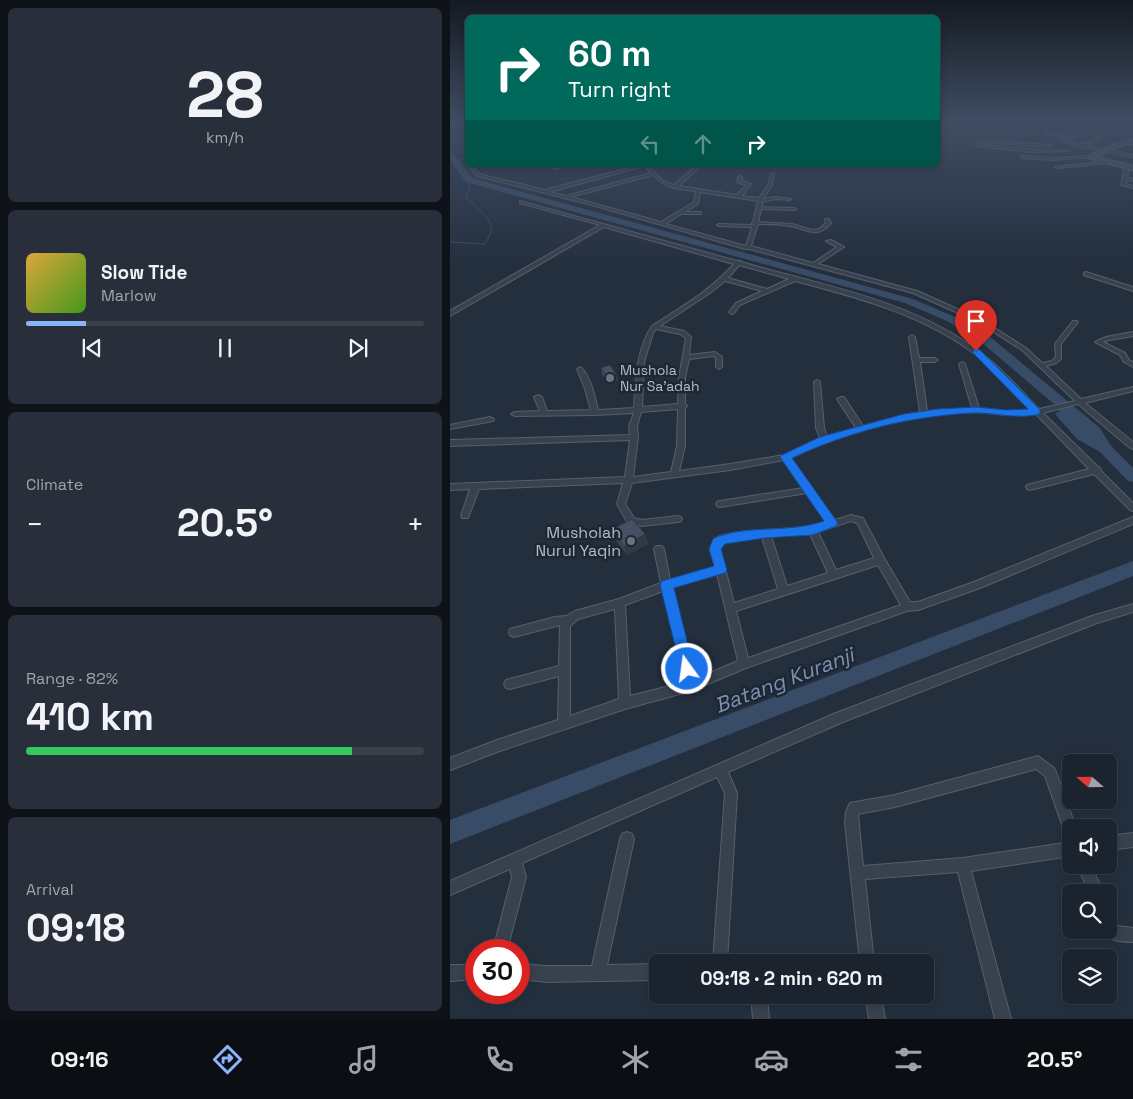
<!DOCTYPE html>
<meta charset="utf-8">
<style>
body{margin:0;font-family:"Space Grotesk",sans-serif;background:#282f3a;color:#f1f3f6;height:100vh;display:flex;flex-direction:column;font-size:19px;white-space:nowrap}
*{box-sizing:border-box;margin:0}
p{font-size:16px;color:#a0a4aa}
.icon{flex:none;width:28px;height:28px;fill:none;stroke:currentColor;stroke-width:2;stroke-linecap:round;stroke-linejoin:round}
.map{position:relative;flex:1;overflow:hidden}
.side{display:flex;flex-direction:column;gap:8px;padding:8px;background:#0f1319;width:450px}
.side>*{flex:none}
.top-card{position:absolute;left:15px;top:15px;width:475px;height:152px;border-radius:8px;box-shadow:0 2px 8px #0003,0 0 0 1px #39404a;background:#00695c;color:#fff;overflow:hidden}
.needle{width:32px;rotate:290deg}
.buttons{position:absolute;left:612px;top:754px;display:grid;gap:10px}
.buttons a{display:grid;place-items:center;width:55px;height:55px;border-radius:8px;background:#1b232e;box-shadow:0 2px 8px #0003,0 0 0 1px #39404a;font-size:25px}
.speed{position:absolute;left:15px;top:939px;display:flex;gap:10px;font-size:25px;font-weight:700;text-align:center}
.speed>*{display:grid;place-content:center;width:65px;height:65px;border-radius:50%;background:#1b232e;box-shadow:0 2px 8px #0003,0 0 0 1px #39404a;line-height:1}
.speed .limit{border:8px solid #d22;background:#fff;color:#111}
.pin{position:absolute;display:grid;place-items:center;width:42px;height:42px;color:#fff;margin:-51px -21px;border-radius:50% 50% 50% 0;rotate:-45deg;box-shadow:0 0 5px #0007}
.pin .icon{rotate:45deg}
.me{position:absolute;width:55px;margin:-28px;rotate:346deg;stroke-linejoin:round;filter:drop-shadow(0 0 4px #0008)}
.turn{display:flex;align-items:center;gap:18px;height:105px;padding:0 20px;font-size:22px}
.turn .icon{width:65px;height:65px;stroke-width:2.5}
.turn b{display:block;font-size:35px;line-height:42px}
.lanes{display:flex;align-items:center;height:48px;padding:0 20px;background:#0003;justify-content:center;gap:25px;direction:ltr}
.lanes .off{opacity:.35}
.big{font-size:38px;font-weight:600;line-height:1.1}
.side .tile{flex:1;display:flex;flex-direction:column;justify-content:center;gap:8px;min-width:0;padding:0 18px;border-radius:8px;background:#282f3a}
.side .dial{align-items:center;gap:0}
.dial b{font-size:65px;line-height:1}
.song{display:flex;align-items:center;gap:15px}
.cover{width:60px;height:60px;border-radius:8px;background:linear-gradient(135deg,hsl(40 70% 55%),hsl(100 70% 35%))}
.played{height:5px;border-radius:2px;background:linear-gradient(90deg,#8ab4f8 15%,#39404a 15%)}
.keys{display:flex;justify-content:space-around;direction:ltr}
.heat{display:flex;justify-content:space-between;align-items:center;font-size:28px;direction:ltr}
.charge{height:8px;border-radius:4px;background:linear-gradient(90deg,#34c759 82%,#39404a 0)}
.trip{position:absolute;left:199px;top:954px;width:285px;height:50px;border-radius:8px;background:#1b232e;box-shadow:0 2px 8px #0003,0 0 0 1px #39404a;font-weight:600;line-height:50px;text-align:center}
.tabs{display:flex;height:80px;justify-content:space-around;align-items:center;background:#0b0e12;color:#a0a4aa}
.tabs .icon{width:35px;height:35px}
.tabs .selected{color:#8ab4f8}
.tabs b{font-size:22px;color:#f1f3f6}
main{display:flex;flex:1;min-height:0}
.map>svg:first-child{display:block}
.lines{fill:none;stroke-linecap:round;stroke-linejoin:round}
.stream{stroke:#394c67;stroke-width:1}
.river{fill:#394c67;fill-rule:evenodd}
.street-casing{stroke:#565f6c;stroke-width:2}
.secondary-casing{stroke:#565f6c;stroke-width:3}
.street{fill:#38414e;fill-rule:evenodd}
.secondary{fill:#465061;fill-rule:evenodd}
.wall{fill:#3b4654}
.shaded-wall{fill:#303945}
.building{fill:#455162;stroke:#303945}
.route{fill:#1a73e8;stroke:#114b97}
.worship-dot{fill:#6b7280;stroke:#1d2633;stroke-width:2}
.labels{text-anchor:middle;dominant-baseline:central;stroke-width:5;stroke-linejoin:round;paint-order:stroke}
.far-poi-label{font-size:14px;fill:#b4bcc9;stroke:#1d2633;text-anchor:start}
.poi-label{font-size:16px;fill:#b4bcc9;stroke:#1d2633;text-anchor:end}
.near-water-label{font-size:21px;font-style:italic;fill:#7c92b1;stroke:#1d2633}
</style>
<main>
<section class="side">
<div class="tile dial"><b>28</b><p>km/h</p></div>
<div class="tile">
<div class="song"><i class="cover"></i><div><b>Slow Tide</b><p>Marlow</p></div></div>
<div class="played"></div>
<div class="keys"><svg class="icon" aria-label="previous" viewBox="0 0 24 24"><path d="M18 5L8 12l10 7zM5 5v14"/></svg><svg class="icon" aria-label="pause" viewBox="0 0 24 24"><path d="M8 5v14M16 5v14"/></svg><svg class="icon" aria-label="next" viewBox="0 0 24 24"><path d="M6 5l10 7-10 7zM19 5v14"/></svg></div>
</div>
<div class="tile"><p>Climate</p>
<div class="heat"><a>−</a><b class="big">20.5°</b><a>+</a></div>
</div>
<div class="tile"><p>Range · 82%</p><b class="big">410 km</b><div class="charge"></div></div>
<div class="tile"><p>Arrival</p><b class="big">09:18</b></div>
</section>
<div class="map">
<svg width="683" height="1019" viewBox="0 0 683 1019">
<rect width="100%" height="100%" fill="#242f3e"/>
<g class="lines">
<g class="stream">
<path d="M4,161L18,159"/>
<path d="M0,242L34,244C54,220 27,212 16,196L20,187L18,185L19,180"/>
</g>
<g class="river">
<path d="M0,153H3L22,178L463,299L505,317L539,336L650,428L661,446L683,468V482L678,481L650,452L627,439L605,414L611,410L531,342L497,321L455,303L16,182L0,160Z"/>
<path d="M683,561V576L0,844V820Z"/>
</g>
<defs>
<g id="street">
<path d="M595,132L623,135L628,133V135L616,140L633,144L649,137V139L636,145L683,155V157L632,147L611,140L619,136L594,134Z"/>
<path d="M527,140L601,145L602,147L531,142L529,144L582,150L620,151L582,152L527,146L525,145Z"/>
<path d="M572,156L603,158L639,156L641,157L603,160L571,158Z"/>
<path d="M657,161L658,163L607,168L605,167Z"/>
<path d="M18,165H22L29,174L95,190L190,165H197L213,181L224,185L247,165H251L229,186L287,195L296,185L287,182L288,177L290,176L292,177L291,181L301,184L292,196L309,198L318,185L321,174L324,173L322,185L313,199L326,197L341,199L339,200L326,199L312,202V207L344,208L346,209L344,210L311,209L308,222L342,224L362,230L369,229L376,223L375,219H379L381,223C366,240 358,229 340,226C330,224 318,224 308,224L301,246L363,263L387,247L376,241L381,240L394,247L368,264L467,291L532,320L576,348L592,363L602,361L606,357L605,344L623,321H627L628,322L611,344V359L606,363L596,366L631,399L683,387V391L635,403L683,442V449L680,448L628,404L593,413L648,467L650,468L651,471L683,503V511L680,510L644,474L580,490L577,489L576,487L577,485L639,469L586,414L556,415L526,412L488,414L454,419L377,441L341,458L385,520L401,515L413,518L434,558L460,602H468L524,582L683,517V524L530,588L468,610L457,611L296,668L241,691L175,709L47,752L0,770V758L47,740L108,720L109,676L60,689L56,688L54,684L56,680L60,679L109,666L110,625L64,637L60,635L59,632L60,629L105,617L116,616L125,611L169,599L211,583L204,549L206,546H212L214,549L220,580L265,567L260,549L264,539L270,536C304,526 342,533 377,522L357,493L270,507L267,506L266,504L267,502L270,501L353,488L334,460L280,470L182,483L175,504L184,518L192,520L228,516L231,517L232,519L231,521L228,522L192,526L178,523L167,504L173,483L29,489L18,518H12L11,516L20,489L0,490V484L175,477L180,440L0,446V440L180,435L179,426L184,413L145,415L65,416L61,414L65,412L90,411L84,397L88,395L92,397L97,411L141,410L135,389L127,369L130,367C140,373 145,398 148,410L184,408C186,380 186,350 202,326C231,307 261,290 284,264L154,227L0,316V311L150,225L70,203V201L287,261H291V262C374,286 466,301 535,356C554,370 572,392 589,409L625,401L572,350L528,322L463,293L299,249H295L142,205L27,176ZM194,166L201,173L116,196L100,192ZM203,175C217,189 228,189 246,191L244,202L211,222L121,197ZM250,192L308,201L303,222L302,223L303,225L269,224L267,225L269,226L302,227L296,246L216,224L231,214H251V212H235L248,204ZM289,265L339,279L317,289L278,278ZM275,281L312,291L286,303L279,312L282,314L284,313L290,305L345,281C410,298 477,316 530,358C548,373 565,393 581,410L556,411L529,408L515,364L512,362L509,364L522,408L477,411L470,362H485L488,360L485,358H469L465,337L462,335L459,337L470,412L454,415L413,426L394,397H391L387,399L406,428L377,436L374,428L370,382L367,380L364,382L366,428L370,438L334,455L280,464L229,471L235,446V408L237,406L235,404V378L239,359L264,356L266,358V367L269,369L272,367V357L265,352L239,355L241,337L234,331L210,326L260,293ZM206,329L230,334L236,338L229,378L228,404L192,407L194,362L203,333ZM228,409L227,446L221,472L183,477L188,437L187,426L191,412ZM401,521L407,523L409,526L424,558L386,570L368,532ZM360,534L378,573L337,586L321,536ZM312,537L328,589L284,603L270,549L271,544L275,542ZM428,565L451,605L298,658L286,611ZM267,574L288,661L245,679L222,587ZM213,591L235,682L180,696L175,605ZM165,609L169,699L120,716V626L128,619Z"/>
<path d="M112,165H119L106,169L104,168Z"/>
<path d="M677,166L679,167L677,177L683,179V181L677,180L675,184L683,186V188L671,185L675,167Z"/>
<path d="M636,272L683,287V291L634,275V273Z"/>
<path d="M683,332V336L659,340L653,342L675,353L679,360L683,362V367L674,362L670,355L645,342L656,337Z"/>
<path d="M40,417L44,419L43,421L0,429V425Z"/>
<path d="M683,604V612L647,623L393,722L278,772L287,793L277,962H263L275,793L267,777L72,863L76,877L57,950H43L62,877L60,869L0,895V881L386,713L642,616Z"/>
<path d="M588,756L604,768L606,772L626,828H621V838L616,836L595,776L586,769L445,807L408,814L413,866L513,858L621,842V856L521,871L561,1019H545L508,872L415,879L424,962H410L395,823L396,812L400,803L445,795Z"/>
<path d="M177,832L182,834L184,839L157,965L208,964V980L97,982L69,979V964L97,966H142L170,839L172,834Z"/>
<path d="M683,833V847L659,850V836Z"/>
<path d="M627,865H641L653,892H639Z"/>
<path d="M659,918L664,920L668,926L683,928V942C669,941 662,943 654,930H659Z"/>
<path d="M0,965H26V979L0,981Z"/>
<path d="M301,995H317L319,1019H303Z"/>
<path d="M415,995H431L435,1019H419Z"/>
</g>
<path id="secondary" d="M683,140V144L673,145L645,157L683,166V170L636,157L664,145Z"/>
</defs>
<use href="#street" class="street-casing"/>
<use href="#secondary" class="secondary-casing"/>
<use href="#street" class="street"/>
<use href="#secondary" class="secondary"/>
</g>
<g class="wall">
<path d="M151,368L168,380L159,384L152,375Z"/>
<path d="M161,530L195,534L198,544L177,555L165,539Z"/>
</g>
<g class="shaded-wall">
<path d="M166,374L168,380L159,384L157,377Z"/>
<path d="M195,534L198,544L177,555L174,546Z"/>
</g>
<g class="building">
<path d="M160,365L166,374L157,377L151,368Z"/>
<path d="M182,519L195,534L174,546L161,530Z"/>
</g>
<linearGradient id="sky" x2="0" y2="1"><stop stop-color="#141a22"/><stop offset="0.46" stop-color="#3f4d63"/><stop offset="1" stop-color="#3f4d63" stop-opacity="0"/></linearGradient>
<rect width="683" height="265" fill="url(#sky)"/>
<path class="route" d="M523,349H529L590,410V414C568,420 544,412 522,413C457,417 401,431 342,458L388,523L386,526L363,535L315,538L275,544L271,549L277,570L275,573L224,588L244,669L242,674L237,676L232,674L210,585L212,581L264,566L259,549L263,539L269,536C302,525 341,533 374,521L332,460L330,457L332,455L370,437L454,414L488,409L526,407L556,410L578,409L523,353Z"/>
<g class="worship-dot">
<circle cx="160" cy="378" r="5"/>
<circle cx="181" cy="541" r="5"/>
</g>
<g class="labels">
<g class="far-poi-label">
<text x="170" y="370">Mushola<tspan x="170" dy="16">Nur Sa'adah</tspan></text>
</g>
<g class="poi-label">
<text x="171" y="532">Musholah<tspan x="171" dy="18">Nurul Yaqin</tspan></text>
</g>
<g class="near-water-label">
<text transform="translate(334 680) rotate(-21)">Batang Kuranji</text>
</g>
</g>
</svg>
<div class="buttons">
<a><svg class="needle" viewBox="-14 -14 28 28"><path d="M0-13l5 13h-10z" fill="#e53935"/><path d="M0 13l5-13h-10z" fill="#a0a4aa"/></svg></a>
<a><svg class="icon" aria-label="sound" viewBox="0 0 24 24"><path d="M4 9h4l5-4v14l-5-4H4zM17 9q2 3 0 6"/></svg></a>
<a><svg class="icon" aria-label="search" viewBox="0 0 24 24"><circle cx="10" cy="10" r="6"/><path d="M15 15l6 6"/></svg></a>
<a><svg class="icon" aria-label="layers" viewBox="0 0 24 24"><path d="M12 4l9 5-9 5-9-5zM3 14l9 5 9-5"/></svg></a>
</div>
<div class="speed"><div class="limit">30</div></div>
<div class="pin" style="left:526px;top:351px;background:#d93025"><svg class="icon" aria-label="arrive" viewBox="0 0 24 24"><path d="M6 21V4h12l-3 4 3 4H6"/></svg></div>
<svg class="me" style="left:237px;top:669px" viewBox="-20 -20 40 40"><circle r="17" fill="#1a73e8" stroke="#fff" stroke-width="3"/><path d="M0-11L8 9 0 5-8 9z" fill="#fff"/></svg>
<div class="trip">09:18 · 2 min · 620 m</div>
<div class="top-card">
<div class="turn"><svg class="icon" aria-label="right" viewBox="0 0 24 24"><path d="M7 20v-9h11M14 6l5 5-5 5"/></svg><div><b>60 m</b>Turn right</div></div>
<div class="lanes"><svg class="icon off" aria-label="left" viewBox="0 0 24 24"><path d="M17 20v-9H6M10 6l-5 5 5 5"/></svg><svg class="icon off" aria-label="ahead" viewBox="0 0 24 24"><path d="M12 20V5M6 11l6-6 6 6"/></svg><svg class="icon" aria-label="right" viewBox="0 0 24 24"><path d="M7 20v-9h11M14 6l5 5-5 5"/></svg></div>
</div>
</div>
</main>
<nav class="tabs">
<b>09:16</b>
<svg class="icon selected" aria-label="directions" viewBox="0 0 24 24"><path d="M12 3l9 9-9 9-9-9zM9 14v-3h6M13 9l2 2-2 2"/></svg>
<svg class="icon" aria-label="music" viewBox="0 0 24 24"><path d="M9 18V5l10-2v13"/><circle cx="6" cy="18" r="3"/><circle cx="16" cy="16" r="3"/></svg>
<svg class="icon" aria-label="phone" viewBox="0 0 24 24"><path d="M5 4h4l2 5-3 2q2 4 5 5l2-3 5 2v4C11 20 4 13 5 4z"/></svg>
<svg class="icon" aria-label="climate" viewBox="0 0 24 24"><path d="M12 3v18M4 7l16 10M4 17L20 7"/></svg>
<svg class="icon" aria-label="car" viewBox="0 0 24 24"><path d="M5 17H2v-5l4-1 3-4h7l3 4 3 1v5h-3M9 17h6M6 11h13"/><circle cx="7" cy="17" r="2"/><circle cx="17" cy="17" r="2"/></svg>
<svg class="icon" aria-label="filters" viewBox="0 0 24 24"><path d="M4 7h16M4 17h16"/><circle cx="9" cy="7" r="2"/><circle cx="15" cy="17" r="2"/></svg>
<b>20.5°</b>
</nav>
